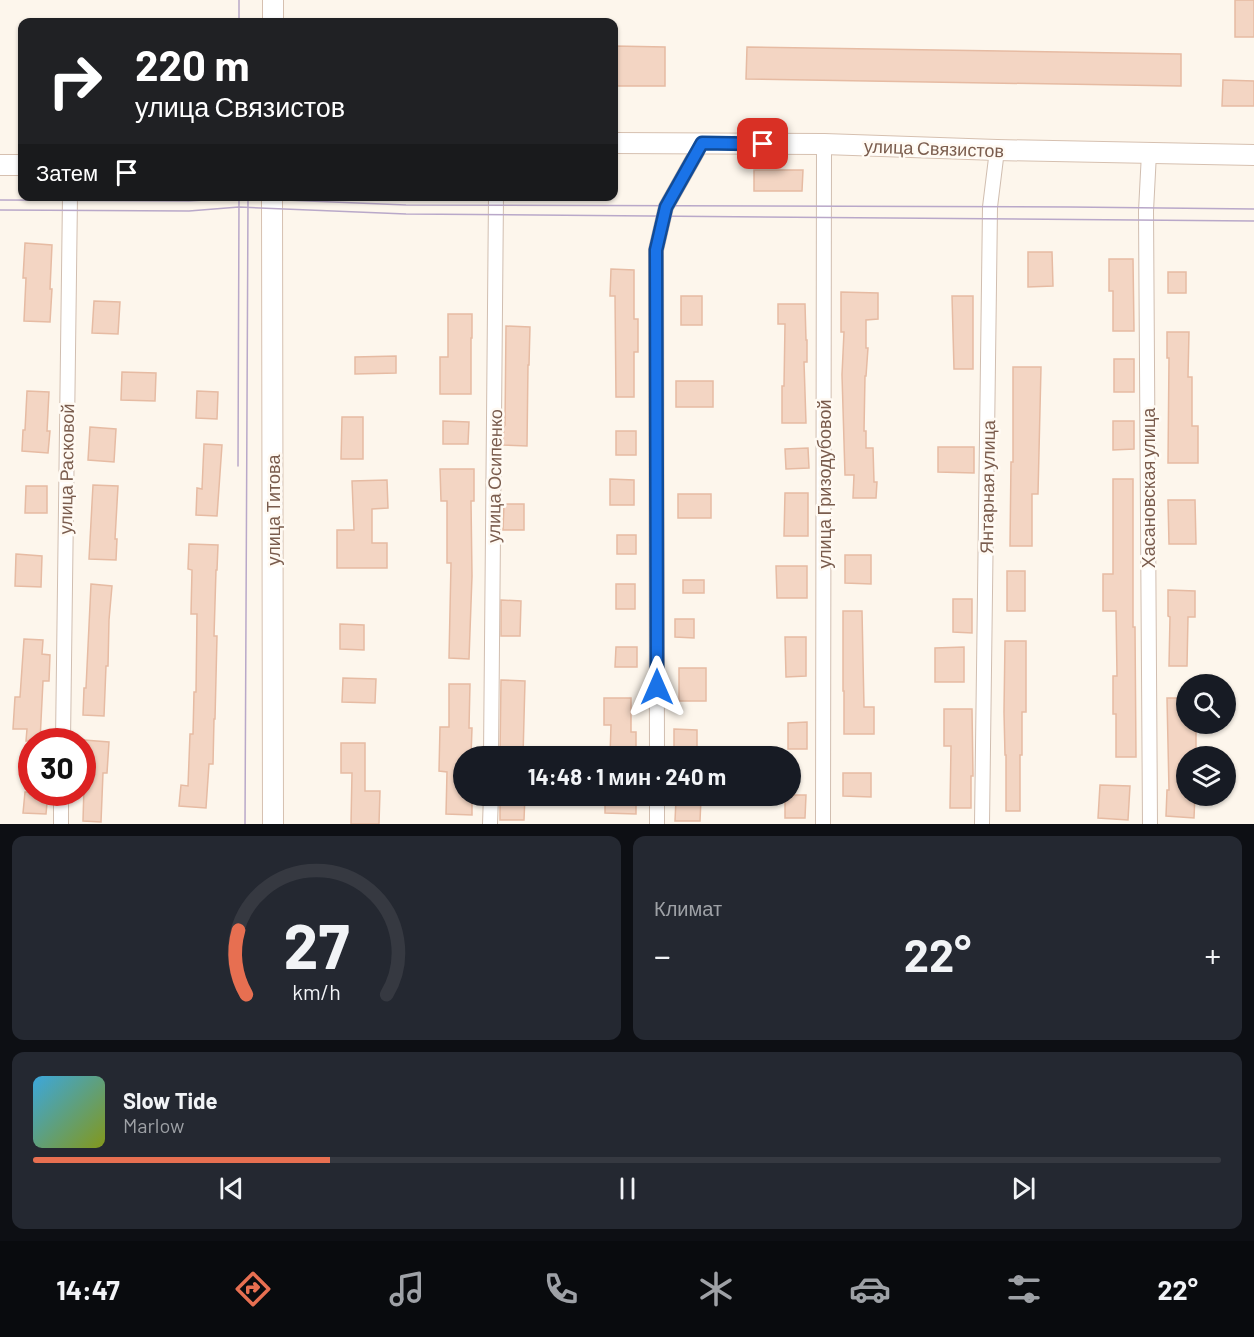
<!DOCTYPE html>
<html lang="ru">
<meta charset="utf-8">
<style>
body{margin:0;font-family:Barlow,sans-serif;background:#242831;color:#f1f3f6;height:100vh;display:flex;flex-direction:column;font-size:22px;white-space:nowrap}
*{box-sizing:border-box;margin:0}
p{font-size:20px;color:#9ea1a6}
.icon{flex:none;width:33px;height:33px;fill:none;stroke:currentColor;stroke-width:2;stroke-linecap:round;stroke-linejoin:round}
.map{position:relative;height:824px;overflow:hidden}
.panel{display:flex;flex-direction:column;gap:12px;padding:12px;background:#0d0f14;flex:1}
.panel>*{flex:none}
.hud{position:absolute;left:18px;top:18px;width:600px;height:183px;border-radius:12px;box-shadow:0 2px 4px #0004;background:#202124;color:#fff;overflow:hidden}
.buttons{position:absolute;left:1176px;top:674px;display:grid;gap:12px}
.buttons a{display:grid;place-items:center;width:60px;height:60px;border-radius:50%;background:#171b24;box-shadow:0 2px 4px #0004;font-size:30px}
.speed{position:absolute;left:18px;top:728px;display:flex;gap:12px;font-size:30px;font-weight:700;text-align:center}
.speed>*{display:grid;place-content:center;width:78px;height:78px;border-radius:50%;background:#171b24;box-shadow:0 2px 4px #0004;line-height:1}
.speed .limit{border:9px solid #d22;background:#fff;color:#111}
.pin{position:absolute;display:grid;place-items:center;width:51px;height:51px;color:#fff;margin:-26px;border-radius:12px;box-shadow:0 3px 9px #0006}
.me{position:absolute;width:66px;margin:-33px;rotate:0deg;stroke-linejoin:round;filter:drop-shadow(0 0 4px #0008)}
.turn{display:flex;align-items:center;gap:21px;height:126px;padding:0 18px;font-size:27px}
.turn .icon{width:78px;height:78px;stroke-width:2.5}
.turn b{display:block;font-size:42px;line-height:51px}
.then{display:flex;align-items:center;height:57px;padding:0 18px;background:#0003;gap:12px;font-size:22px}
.big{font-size:45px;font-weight:700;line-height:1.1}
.panel .card{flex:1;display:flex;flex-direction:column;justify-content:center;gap:9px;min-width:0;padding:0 21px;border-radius:12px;background:#242831}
.panel .dial{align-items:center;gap:0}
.dial svg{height:156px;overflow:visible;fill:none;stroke:#363941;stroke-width:7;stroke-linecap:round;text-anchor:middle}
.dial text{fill:#f1f3f6;stroke:none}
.song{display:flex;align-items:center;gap:18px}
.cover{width:72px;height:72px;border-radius:9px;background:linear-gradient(135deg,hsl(200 70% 55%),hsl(70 70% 35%))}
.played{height:6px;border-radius:3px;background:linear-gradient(90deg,#e76f51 25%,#363941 25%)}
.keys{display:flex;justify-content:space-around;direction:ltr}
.heat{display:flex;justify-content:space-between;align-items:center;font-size:33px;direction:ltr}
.panel .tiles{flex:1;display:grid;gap:12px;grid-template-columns:1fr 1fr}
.card:last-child{grid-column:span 2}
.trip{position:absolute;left:453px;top:746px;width:348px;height:60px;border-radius:30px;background:#171b24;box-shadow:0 2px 4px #0004;font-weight:700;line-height:60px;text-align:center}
.menu{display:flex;height:96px;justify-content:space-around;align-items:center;background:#090b0e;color:#9ea1a6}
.menu .icon{width:42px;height:42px}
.menu .current{color:#e76f51}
.menu b{font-size:27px;color:#f1f3f6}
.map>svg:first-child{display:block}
.building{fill:#f3d5c3;stroke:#e6bba3;stroke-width:1.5}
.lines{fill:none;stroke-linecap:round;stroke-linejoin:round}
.street-casing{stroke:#d1beb0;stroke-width:16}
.secondary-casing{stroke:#d6c0b0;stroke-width:22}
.street{stroke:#fff;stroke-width:14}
.secondary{stroke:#fff;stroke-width:20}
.tram{stroke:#b9a8c9;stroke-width:1.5}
.route-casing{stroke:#114b97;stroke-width:15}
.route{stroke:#1a73e8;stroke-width:10}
.labels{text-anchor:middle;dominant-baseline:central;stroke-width:5;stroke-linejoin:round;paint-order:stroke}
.street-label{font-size:18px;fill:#7a5c4d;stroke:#fffaf3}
</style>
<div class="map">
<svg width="1254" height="824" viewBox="0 0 1254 824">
<rect width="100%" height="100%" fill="#fdf6ec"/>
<g class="building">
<rect x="1235" y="0" width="19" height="37"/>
<path d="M614,46L665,47V86H614Z"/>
<path d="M747,47L1181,54V86L746,79Z"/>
<path d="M1223,80L1254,81V106H1222Z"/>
<path d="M754,170H803L802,191H754Z"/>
<path d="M25,243L52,245L50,289H52L50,322L24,321L26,278H23Z"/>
<path d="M1028,252H1052L1053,286L1028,287Z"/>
<path d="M1109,259H1133L1134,331H1113V291H1109Z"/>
<path d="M611,269L634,270V319H638V352H634V397H616L615,296H610Z"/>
<rect x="1168" y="272" width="18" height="21"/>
<path d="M841,292L878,293V319L866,320V348H868L866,376H865L864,431H866V448H873L874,482H877L876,498H853L854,475H845L842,375L844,332H841Z"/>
<rect x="681" y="296" width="21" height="29"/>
<path d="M952,296H973V369H954Z"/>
<path d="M94,301L120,302L118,334L92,333Z"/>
<path d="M778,304H805L806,340H807V362H804L806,423H782V386H784L785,324H778Z"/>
<path d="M448,314H472V338H471V394H440V357H448Z"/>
<path d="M506,326L530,327L529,365H528L527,446L503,445L504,425H505Z"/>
<path d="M1167,332H1189L1188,377H1192V426H1198V463H1168L1169,358H1167Z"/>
<path d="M396,356V373L355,374V357Z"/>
<rect x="1114" y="359" width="20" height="33"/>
<path d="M1013,367H1041L1038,494H1032V546H1010L1011,462H1013Z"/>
<path d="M122,372L156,373L155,401L121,400Z"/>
<rect x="676" y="381" width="37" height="26"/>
<path d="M27,391L49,392L47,431H50L48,453L22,451L23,430H25Z"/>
<path d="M197,391L218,392L217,419L196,418Z"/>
<path d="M342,417H363V459H341Z"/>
<path d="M443,421L469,422L468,444H443Z"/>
<path d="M1113,421H1134V449L1113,450Z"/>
<path d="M90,427L116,429L114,462L88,460Z"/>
<rect x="616" y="431" width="20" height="24"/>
<path d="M204,444L222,445L217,516L196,515L197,488L202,489Z"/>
<path d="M938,447H974V473L938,472Z"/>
<path d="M808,448L809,468L786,469L785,449Z"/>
<path d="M440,469H474V501H471L472,576L469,659L449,658L451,563H447V501H441Z"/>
<path d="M610,479L634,480V505H610Z"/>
<path d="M1113,479H1133V627H1135L1136,757H1116V714H1113V676H1117L1116,611H1103V574H1113Z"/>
<path d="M387,480L388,508L372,509V543H387V568H337V530H354L352,481Z"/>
<path d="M93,485L118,486L115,539H117L116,560L89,559Z"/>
<path d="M26,486H47V513H25Z"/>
<path d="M785,493H808V536H784Z"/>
<rect x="678" y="494" width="33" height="24"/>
<path d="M1168,500H1195L1196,544H1169Z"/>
<path d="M504,504H524V530H503Z"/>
<rect x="617" y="535" width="19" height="19"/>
<path d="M189,544L218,545L217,570H216L214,636H217L215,719H214L213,764H209L206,808L179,806L181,785L188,786L190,734H193L194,692H196L197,614H191L192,570L188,569Z"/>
<path d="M16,554L42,556L41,587L15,586Z"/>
<path d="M845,555H871V584L845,583Z"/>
<path d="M776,566H807V598H777Z"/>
<rect x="1007" y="571" width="18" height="40"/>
<rect x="683" y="580" width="21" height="13"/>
<path d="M91,584L112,586L109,620L108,666H106L104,716L83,715L84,688H86Z"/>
<rect x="616" y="584" width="19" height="25"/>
<path d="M1168,590L1195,591V617H1188L1187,666H1169L1170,617L1168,616Z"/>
<path d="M953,599H972V633L953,632Z"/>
<path d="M501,600L521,601L520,636H501Z"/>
<path d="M843,611H862L864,707H874V734H844V691H843Z"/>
<path d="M675,619H694V638L675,637Z"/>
<path d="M340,624L364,625V650L340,649Z"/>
<path d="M785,637H806V676L786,677Z"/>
<path d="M24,639L43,640L42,654L50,655L49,681H43L40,741H26L27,729H13L15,697H20Z"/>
<path d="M1005,641H1026V712H1022V755H1020V811H1006V755H1005L1004,712Z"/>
<path d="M616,647H637V667H615Z"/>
<path d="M964,647V682H935V648Z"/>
<rect x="679" y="668" width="27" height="33"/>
<path d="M343,678L376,679L375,703L342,702Z"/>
<path d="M501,680L525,681L523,756H500Z"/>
<path d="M449,684H470L469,728H472L471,756H464V795H472V815L446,814L447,772L439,771L440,727H449Z"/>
<path d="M604,698H631V732H636V756H610L611,725H604Z"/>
<path d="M1167,698H1186V723H1196V756H1186V795H1195L1194,818L1166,816L1167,790H1169Z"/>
<path d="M944,709H972L973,776H971V808H950L951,746H944Z"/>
<path d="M807,722V749H788V723Z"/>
<path d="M674,729L697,730V754H674Z"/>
<path d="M84,740L109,742L107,773H103L101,822L83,821L84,786H88L90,759H83Z"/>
<path d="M341,743H365V791H380L379,824H351L352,773H341Z"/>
<path d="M843,773H871V797L843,796Z"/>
<path d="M1100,785L1130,786L1128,820L1098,818Z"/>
<path d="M25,792H48L46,814L23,813Z"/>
<path d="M500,795H525L524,820H500Z"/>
<path d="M605,795H636V814L605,813Z"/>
<path d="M785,795H806L805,818H785Z"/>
<path d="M676,799H701L700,821H675Z"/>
</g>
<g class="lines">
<defs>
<g id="street">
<path d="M1149,153L1146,211L1150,824"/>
<path d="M63,741L70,196"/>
<path d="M491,756L496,196"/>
<path d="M657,756L656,250L666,207L702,143"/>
<path d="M657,795V824"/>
<path d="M61,824V792"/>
<path d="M490,824L491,795"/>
<path d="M823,824L824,144"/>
<path d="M982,824L990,207L997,150"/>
</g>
<g id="secondary">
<path d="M273,22V0"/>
<path d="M614,143L824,144L997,150L1254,155"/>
<path d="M0,165H22"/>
<path d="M272,196L273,824"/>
</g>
</defs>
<use href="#street" class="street-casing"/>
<use href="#secondary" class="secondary-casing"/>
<use href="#street" class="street"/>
<use href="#secondary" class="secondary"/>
<g class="tram">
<path d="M239,22V0"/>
<path d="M0,200L189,201L239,198L406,205L1071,207L1254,209"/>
<path d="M0,210L189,211L239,207L406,214L1254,221"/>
<path d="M238,466L239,199"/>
<path d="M245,824L248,200"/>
</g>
</g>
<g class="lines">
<defs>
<path id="route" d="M657,687L656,250L666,207L702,143L763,144"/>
</defs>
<use href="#route" class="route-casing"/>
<use href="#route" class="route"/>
</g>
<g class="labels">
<g class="street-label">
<text transform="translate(934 148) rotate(2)">улица Связистов</text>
<text transform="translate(66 469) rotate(-89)">улица Расковой</text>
<text transform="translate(494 476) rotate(-89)">улица Осипенко</text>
<text transform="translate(824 484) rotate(-90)">улица Гризодубовой</text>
<text transform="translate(987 487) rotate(-89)">Янтарная улица</text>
<text transform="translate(1148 488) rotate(-90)">Хасановская улица</text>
<text transform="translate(273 510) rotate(-90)">улица Титова</text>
</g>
</g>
</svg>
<div class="buttons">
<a><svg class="icon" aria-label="search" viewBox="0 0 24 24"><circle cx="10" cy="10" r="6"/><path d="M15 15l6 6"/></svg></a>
<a><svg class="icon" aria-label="layers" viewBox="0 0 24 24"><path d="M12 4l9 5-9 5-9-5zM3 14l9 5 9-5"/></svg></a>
</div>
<div class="speed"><div class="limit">30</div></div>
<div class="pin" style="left:763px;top:144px;background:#d93025"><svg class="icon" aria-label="arrive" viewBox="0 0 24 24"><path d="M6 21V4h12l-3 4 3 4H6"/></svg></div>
<svg class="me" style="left:657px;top:687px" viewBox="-20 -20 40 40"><path d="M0-17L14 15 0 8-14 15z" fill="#1a73e8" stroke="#fff" stroke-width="4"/></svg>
<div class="trip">14:48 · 1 мин · 240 m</div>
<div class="hud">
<div class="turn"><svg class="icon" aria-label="right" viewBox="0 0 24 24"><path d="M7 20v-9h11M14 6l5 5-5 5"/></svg><div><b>220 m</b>улица Связистов</div></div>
<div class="then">Затем<svg class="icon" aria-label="arrive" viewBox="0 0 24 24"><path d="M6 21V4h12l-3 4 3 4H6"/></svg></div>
</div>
</div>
<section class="panel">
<div class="tiles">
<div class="card dial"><svg viewBox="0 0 100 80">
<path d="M14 69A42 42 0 1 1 86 69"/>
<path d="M14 69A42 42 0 0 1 10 36" stroke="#e76f51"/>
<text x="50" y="56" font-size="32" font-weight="700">27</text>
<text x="50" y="72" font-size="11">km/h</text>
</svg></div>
<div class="card"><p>Климат</p>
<div class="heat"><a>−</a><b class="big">22°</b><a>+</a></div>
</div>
<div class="card">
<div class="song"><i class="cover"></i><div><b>Slow Tide</b><p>Marlow</p></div></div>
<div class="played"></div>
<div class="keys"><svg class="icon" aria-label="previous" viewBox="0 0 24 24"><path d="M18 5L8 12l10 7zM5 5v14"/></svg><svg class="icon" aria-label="pause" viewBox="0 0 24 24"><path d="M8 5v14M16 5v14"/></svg><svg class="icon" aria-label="next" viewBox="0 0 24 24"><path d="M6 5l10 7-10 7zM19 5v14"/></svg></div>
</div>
</div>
</section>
<nav class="menu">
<b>14:47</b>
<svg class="icon current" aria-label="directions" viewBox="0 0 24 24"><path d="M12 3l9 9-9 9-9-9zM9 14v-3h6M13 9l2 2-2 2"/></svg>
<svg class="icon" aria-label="music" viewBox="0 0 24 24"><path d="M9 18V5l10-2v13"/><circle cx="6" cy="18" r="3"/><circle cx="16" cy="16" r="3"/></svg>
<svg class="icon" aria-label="phone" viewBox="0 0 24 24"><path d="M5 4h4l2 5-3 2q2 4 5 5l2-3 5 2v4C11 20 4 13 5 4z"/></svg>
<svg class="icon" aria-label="climate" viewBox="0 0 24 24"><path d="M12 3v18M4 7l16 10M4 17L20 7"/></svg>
<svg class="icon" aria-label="car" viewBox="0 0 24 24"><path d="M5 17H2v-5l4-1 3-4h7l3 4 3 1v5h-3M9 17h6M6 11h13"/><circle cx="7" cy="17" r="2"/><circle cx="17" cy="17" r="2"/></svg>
<svg class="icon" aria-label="filters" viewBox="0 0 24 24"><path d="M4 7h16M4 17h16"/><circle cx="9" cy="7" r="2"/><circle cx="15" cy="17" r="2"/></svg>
<b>22°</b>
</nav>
